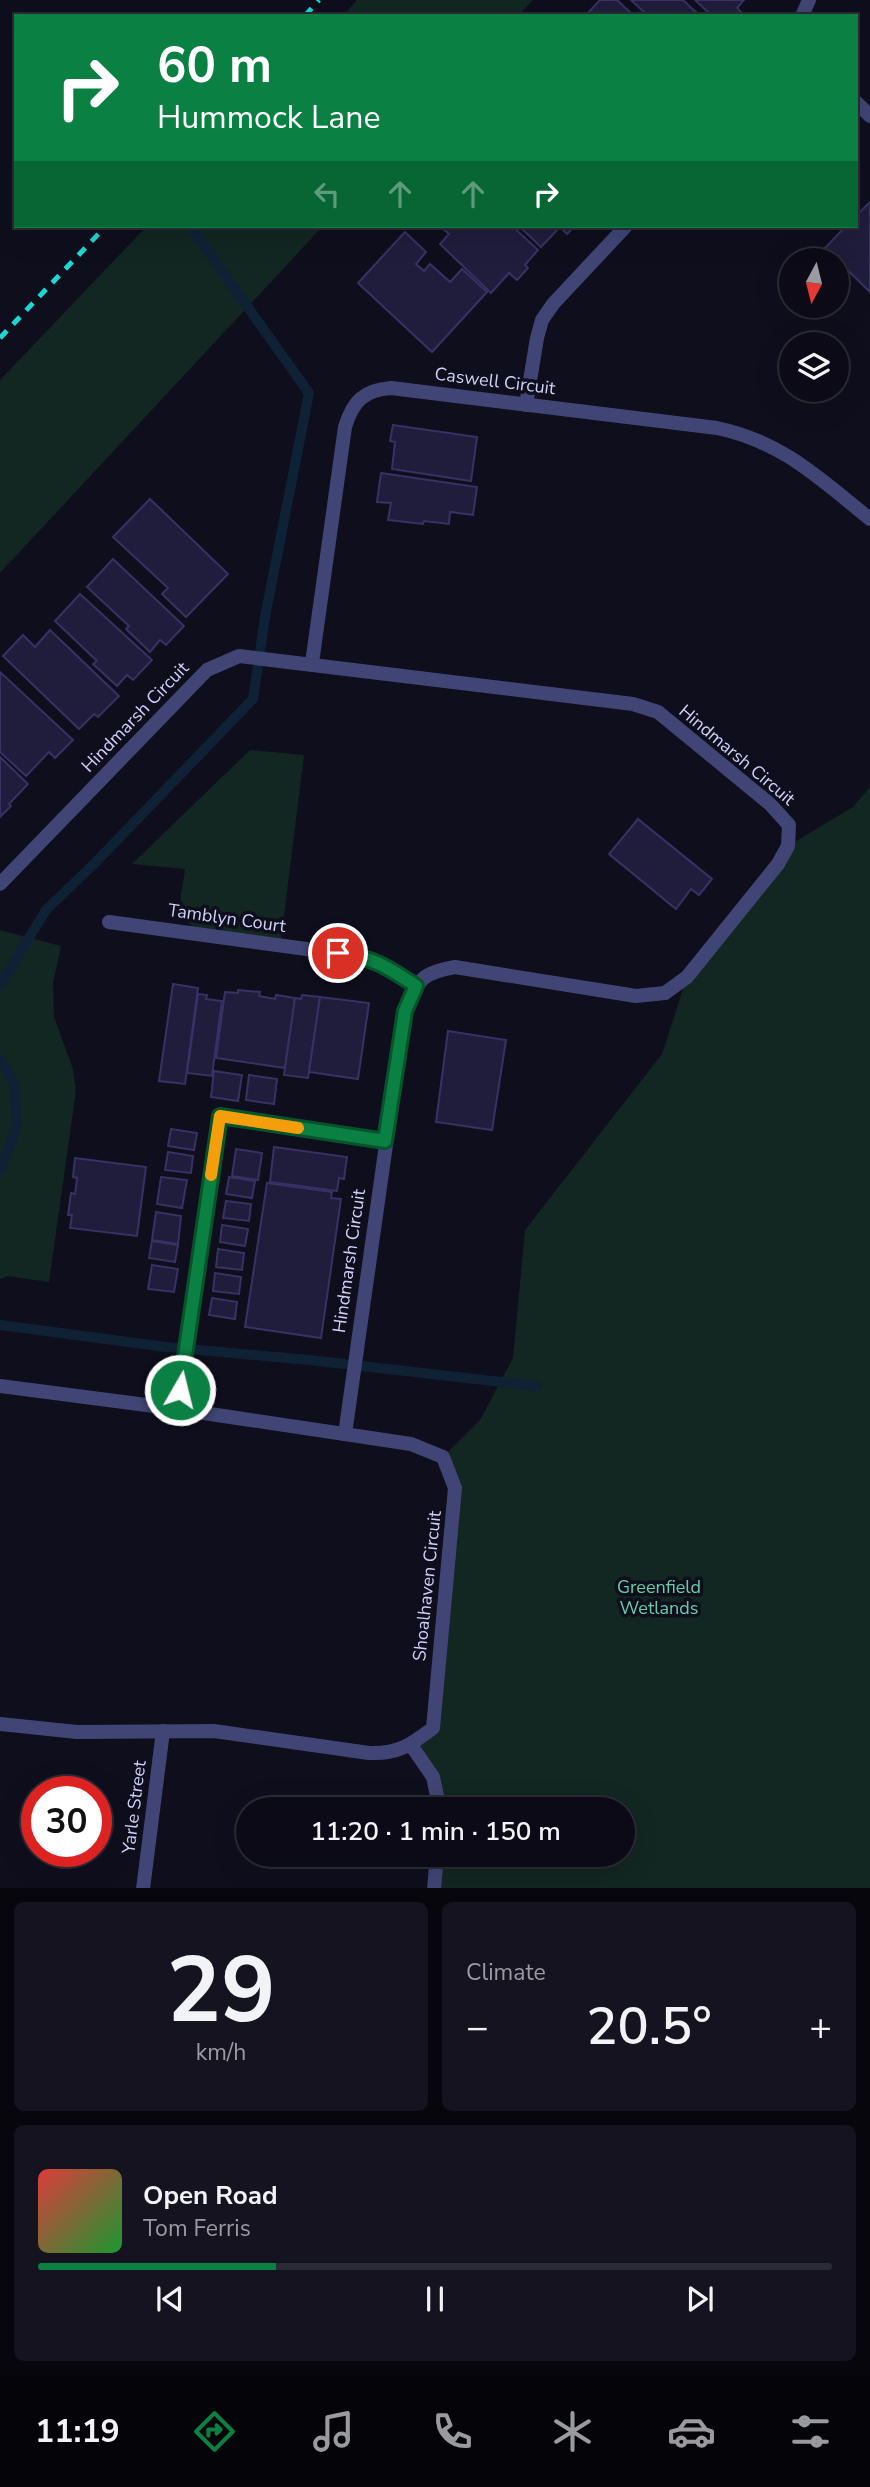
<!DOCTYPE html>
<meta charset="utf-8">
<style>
body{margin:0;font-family:"Nunito Sans",sans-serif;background:#14131f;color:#f1f3f6;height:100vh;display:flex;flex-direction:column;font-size:26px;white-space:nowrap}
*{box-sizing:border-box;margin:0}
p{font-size:23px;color:#9a9aa1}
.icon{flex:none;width:38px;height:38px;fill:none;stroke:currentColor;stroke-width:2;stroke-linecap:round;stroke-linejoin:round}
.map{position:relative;height:1888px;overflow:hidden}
.sheet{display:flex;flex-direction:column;gap:14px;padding:14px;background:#06060c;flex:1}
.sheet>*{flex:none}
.banner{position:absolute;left:14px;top:14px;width:844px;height:214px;border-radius:0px;box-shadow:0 7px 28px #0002,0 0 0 2px #2b2b35;background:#0b8043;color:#fff;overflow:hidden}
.needle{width:46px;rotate:187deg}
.tools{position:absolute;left:779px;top:248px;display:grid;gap:14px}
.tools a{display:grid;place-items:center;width:70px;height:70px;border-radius:50%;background:#0b0a16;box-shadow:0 7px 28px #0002,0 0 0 2px #2b2b35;font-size:35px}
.speed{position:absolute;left:21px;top:1776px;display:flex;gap:14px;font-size:35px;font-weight:700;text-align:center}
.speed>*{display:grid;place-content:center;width:91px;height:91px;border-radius:50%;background:#0b0a16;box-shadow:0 7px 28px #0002,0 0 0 2px #2b2b35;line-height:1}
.speed .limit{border:10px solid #d22;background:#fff;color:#111}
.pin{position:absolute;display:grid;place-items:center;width:60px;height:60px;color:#fff;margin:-30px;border:4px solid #fff;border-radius:50%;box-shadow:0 2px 7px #0007}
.me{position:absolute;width:77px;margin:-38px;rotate:8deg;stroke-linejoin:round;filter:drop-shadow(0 0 5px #0008)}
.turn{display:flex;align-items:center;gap:24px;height:147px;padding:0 28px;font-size:32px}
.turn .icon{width:91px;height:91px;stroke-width:2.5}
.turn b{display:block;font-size:49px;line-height:60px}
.lanes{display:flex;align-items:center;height:66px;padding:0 28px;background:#0003;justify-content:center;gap:35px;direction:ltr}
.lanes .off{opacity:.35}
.big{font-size:52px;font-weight:600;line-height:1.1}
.sheet .card{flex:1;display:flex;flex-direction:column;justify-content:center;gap:10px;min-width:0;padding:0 24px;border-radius:10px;background:#14131f}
.sheet .dial{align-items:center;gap:0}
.dial b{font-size:91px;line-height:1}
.song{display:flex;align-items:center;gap:21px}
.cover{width:84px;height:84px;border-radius:10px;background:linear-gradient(135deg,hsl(0 70% 55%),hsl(130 70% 35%))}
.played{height:7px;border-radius:4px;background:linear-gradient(90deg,#0b8043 30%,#2b2b35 30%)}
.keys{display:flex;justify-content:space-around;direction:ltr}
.heat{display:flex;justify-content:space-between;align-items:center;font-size:38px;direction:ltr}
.sheet .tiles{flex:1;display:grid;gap:14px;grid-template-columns:1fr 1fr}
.card:last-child{grid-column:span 2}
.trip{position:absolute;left:236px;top:1797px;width:399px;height:70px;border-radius:35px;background:#0b0a16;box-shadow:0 7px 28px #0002,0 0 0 2px #2b2b35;font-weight:600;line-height:70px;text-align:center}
.menu{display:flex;height:112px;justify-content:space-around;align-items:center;background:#040409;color:#9a9aa1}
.menu .icon{width:49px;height:49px}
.menu .current{color:#0b8043}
.menu b{font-size:32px;color:#f1f3f6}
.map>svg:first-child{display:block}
.green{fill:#122622}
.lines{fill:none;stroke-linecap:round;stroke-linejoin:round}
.stream{stroke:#0f2235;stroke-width:10}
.building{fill:#1f1d3b;stroke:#363264;stroke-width:2}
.minor{stroke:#404575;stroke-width:14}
.rail{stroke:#1ed7d1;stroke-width:5;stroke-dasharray:10 9;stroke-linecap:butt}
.route-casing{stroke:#07532c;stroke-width:18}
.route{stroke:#0b8043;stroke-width:12}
.slow{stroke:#f59e0b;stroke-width:12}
.labels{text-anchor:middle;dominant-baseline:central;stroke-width:7;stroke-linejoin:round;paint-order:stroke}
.street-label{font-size:18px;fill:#d0d1f9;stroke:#0f0e1d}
.park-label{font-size:18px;fill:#67cea7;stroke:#0f0e1d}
</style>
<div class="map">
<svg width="870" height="1889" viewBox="0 0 870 1889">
<rect width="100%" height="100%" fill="#0f0e1d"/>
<g class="green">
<path d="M357,0H533L518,16H343Z"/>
<path d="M147,226H323L0,573V380Z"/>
<path d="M250,750L304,755L281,940L196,929C173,912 182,895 185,869L132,864Z"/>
<path d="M870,787V1888H434L437,1855H623V1810L440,1809L411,1745L433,1727L454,1519L443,1457L480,1420L513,1358L525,1230L662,1054L687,977L788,846L853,807Z"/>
<path d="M0,930L61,946L53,983L54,1017L73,1069L76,1091L49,1282L7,1276L0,1279Z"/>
</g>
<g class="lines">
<g class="stream">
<path d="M0,985L46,910L93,865L253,699L265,617L309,393L190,226"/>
<path d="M0,1059L14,1083L17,1126L0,1170"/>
<path d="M0,1325L166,1347L309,1360L537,1386"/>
</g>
</g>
<g class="building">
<path d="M600,0H617L634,16H585Z"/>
<path d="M631,0H683L700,16H648Z"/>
<path d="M695,0H744L737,8L744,15L712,16Z"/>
<path d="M870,202V292L825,248L846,226H856V216Z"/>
<path d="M440,226H512L538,250L525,265L528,268L517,280L509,273L491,293L440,244L449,234Z"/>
<path d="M519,226H575L567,234L560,227L541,247Z"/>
<path d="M405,232L426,252L416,264L424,271L430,264L450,282L462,269L487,292L432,352L358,283Z"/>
<path d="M393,425L477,437L471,481L392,469L395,442L390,441Z"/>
<path d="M381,473L477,487L473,515L450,512L449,524L424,521L423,524L388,520L391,503L377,502Z"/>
<path d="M150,499L228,574L186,617L162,594L168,588L113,537Z"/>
<path d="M113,559L184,626L166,645L160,640L150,652L126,629L129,626L87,587Z"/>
<path d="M80,594L152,660L133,680L127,675L117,686L93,664L97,661L55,621Z"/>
<path d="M50,630L119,696L98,717L94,714L79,729L3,656L23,635L35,647Z"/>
<path d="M0,672L73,740L55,758L49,752L26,776L0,752Z"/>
<path d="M0,757L28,784L9,804L11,806L0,817Z"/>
<path d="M638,819L712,879L699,895L691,889L676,909L609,854Z"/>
<path d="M173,984L198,988L185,1084L159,1081Z"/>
<path d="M238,990L260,992L259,996L275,999L276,995L295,998L285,1068L216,1058L225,992L238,993Z"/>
<path d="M198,994L207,995L206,999L222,1001L212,1076L187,1073Z"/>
<path d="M302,995L320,997L308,1078L284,1075L295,998L301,999Z"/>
<path d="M320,997L369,1003L358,1079L309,1072Z"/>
<path d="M448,1031L506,1040L492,1130L436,1122Z"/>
<path d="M214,1071L242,1075L238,1101L211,1097Z"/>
<path d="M249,1075L277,1079L274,1104L246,1100Z"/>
<path d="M171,1129L197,1133L194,1150L168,1146Z"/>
<path d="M274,1147L347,1157L344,1179L339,1178L337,1191L270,1182Z"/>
<path d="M236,1149L262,1153L258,1180L232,1176Z"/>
<path d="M168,1152L193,1156L191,1173L165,1170Z"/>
<path d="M75,1158L146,1167L137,1236L70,1228L72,1215H68L71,1193L75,1194L77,1178L73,1177Z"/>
<path d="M161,1177L187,1180L182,1208L157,1204Z"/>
<path d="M229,1177L255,1181L252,1198L226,1194Z"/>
<path d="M267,1183L332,1192L331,1198L341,1199L321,1338L245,1327Z"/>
<path d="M226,1201L251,1204L249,1221L223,1218Z"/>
<path d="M156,1212L181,1216L178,1244L152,1240Z"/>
<path d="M222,1225L248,1229L245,1246L220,1242Z"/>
<path d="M152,1241L178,1245L175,1262L149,1258Z"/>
<path d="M218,1249L244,1253L242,1270L216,1267Z"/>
<path d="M152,1265L178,1269L174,1292L148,1289Z"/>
<path d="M215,1273L241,1277L239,1294L213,1291Z"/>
<path d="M212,1298L237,1302L235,1319L209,1315Z"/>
</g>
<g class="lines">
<g class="minor">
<path d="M802,16L809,0"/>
<path d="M856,102L870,116"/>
<path d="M526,405L537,338L542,320L553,304L626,226"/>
<path d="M312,663L345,427C353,401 364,390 391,388L717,428C783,442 819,478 870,519"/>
<path d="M0,884L207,670L239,656L633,704L658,712L770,804L789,825L788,846L778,864L687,977L665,993L636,996L455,967C420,973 419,980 405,1011L345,1434"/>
<path d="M109,922L365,957L380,963L416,986"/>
<path d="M0,1386L177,1409L411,1444L443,1457L455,1488L433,1728C411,1745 398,1754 369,1753L214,1731L77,1732L0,1724"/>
<path d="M177,1409L220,1116L385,1141"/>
<path d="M411,1745L433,1777L440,1810"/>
<path d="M143,1889L163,1731"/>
<path d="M434,1889L437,1855"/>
</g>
<g class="rail">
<path d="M305,16L319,0"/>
<path d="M0,338L106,226"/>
</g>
</g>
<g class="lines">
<defs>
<path id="route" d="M180,1390L220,1116L385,1141L405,1011L416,986C386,966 374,958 338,953"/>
</defs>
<use href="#route" class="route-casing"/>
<use href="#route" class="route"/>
<path class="slow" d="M211,1175L220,1116L298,1128"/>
</g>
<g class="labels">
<g class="street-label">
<text transform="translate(495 381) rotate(7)">Caswell Circuit</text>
<text transform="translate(135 717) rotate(-46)">Hindmarsh Circuit</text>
<text transform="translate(737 755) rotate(40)">Hindmarsh Circuit</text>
<text transform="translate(227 918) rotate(8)">Tamblyn Court</text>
<text transform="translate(349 1261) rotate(-82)">Hindmarsh Circuit</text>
<text transform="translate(427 1586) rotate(-84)">Shoalhaven Circuit</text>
<text transform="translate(134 1807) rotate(-83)">Yarle Street</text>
</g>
<g class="park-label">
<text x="659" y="1587">Greenfield<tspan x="659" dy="21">Wetlands</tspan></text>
</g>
</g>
</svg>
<div class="tools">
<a><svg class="needle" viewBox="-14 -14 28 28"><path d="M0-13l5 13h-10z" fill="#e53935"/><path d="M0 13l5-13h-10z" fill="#9a9aa1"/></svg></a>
<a><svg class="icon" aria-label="layers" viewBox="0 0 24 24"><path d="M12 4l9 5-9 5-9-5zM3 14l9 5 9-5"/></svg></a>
</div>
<div class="speed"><div class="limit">30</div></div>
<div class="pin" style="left:338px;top:953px;background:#d93025"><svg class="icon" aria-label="arrive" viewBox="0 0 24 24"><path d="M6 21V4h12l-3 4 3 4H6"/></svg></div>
<svg class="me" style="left:180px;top:1390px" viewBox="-20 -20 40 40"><circle r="17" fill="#0b8043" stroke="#fff" stroke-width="3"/><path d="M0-11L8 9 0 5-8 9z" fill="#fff"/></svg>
<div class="trip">11:20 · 1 min · 150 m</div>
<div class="banner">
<div class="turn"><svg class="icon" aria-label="right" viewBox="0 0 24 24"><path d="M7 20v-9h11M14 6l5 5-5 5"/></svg><div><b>60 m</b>Hummock Lane</div></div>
<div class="lanes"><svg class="icon off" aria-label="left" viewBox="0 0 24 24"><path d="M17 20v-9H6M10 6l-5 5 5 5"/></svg><svg class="icon off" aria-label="ahead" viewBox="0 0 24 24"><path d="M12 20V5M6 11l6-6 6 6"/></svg><svg class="icon off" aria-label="ahead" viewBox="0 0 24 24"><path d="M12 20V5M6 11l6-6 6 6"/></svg><svg class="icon" aria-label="right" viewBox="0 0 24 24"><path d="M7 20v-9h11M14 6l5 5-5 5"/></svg></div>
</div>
</div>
<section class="sheet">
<div class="tiles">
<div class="card dial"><b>29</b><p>km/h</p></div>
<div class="card"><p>Climate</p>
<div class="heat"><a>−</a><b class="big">20.5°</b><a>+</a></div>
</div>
<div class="card">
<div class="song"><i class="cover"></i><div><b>Open Road</b><p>Tom Ferris</p></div></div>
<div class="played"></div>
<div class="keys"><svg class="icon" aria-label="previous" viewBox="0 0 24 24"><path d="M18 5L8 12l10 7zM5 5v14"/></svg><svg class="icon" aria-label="pause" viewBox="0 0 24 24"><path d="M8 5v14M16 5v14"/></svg><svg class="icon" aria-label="next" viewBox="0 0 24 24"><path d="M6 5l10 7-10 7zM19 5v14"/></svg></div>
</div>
</div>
</section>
<nav class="menu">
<b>11:19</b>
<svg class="icon current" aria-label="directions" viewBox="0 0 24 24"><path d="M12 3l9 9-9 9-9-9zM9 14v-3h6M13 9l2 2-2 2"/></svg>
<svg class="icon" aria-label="music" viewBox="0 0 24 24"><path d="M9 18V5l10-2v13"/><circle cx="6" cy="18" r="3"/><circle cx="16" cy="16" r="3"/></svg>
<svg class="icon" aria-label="phone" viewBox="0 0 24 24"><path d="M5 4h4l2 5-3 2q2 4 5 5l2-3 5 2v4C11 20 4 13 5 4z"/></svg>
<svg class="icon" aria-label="climate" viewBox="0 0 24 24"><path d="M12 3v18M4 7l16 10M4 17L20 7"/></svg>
<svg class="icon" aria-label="car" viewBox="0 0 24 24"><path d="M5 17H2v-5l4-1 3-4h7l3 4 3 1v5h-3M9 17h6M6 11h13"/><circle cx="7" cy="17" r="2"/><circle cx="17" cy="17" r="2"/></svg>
<svg class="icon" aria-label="filters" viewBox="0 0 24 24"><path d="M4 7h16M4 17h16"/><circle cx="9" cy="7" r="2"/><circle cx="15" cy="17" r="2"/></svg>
</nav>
